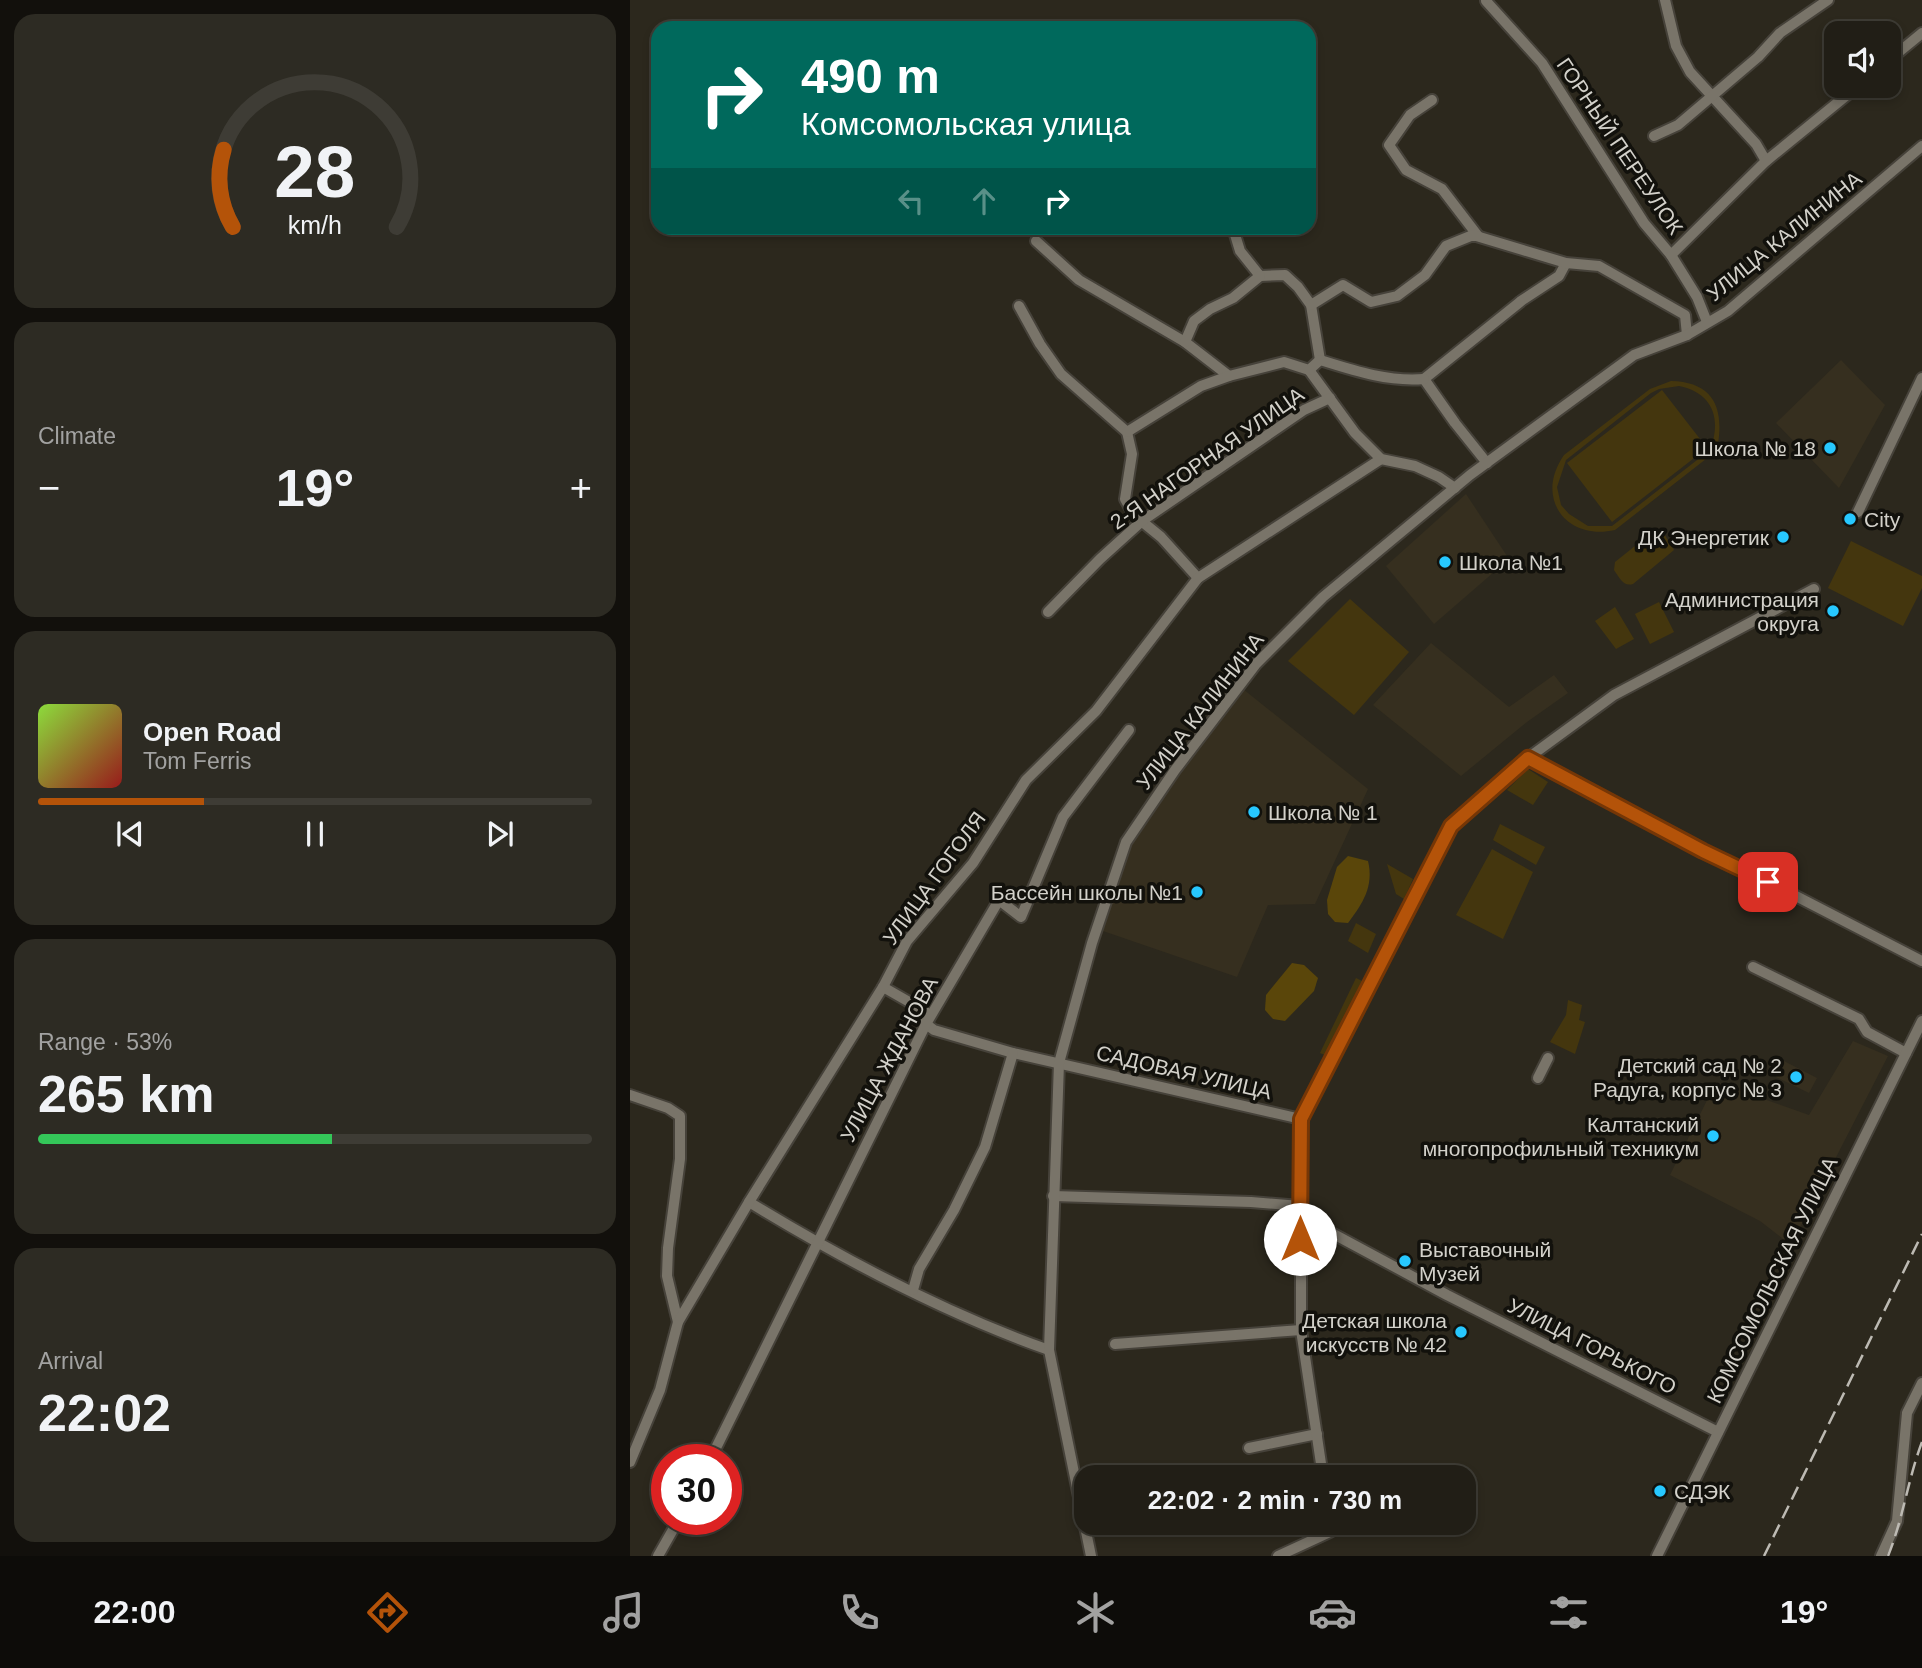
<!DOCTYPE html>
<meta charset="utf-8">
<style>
body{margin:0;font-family:Arial,sans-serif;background:#2d2b23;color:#f1f3f6;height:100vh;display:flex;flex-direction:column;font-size:26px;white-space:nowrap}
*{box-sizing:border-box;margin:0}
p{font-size:23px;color:#a2a2a1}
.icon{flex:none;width:38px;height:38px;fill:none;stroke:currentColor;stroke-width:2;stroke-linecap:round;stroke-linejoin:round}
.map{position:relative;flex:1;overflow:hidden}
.drawer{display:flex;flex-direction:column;gap:14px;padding:14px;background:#12100c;width:630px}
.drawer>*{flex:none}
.banner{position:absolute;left:21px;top:21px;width:665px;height:214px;border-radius:21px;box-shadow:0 4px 10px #0003,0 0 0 2px #3e3c35;background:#00695c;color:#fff;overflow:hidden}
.controls{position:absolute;left:1194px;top:21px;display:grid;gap:14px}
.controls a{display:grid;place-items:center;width:77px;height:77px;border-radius:14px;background:#211e16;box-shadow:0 4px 10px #0003,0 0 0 2px #3e3c35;font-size:35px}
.speed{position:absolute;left:21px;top:1444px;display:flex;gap:14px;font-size:35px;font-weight:700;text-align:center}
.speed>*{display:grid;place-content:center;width:91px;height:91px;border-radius:50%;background:#211e16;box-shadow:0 4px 10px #0003,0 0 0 2px #3e3c35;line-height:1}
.speed .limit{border:10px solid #d22;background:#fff;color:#111}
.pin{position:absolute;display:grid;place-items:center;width:60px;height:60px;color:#fff;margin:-30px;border-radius:14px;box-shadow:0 4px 10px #0006}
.me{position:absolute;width:77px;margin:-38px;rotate:0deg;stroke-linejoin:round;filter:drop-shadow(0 0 5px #0008)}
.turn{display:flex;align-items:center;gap:24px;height:147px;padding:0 35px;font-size:32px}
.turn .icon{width:91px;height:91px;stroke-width:2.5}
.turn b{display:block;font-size:49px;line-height:60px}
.lanes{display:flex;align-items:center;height:66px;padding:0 35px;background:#0003;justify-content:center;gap:35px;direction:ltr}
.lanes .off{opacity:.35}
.big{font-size:52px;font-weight:800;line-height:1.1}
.drawer .card{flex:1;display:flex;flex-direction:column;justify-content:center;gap:10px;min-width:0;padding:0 24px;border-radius:21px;background:#2d2b23}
.drawer .dial{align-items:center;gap:0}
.dial svg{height:182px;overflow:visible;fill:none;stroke:#3e3c35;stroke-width:7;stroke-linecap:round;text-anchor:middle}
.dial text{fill:#f1f3f6;stroke:none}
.song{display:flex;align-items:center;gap:21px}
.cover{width:84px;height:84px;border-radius:10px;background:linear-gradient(135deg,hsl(90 70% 55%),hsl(0 70% 35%))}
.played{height:7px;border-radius:4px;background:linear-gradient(90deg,#b45309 30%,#3e3c35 30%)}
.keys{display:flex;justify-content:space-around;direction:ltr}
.heat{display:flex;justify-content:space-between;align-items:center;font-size:38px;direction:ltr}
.charge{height:10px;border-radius:5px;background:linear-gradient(90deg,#34c759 53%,#3e3c35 0)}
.trip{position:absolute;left:444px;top:1465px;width:402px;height:70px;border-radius:21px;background:#211e16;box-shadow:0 4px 10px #0003,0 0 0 2px #3e3c35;font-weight:800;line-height:70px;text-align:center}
.tab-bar{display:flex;height:112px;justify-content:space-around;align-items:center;background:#0d0c09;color:#a2a2a1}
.tab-bar .icon{width:49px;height:49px}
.tab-bar .active{color:#b45309}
.tab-bar b{font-size:32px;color:#f1f3f6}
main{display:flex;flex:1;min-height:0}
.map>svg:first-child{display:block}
.built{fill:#362f1f}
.green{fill:#44360e;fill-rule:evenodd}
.water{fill:#5a460a}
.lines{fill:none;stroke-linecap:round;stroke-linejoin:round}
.minor-casing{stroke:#46423a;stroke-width:14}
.minor{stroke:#797469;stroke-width:10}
.rail{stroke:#bdbab3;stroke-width:2.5;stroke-dasharray:14 7;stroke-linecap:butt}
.route-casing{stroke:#753606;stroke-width:18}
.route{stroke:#b45309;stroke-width:12}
.poi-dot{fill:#27c8ff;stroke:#12110c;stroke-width:2.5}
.labels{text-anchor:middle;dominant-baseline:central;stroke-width:7;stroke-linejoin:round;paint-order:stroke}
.street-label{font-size:21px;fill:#d3d1ca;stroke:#12110c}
.poi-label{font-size:21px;fill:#d3d1ca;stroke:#12110c;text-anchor:end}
</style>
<main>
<section class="drawer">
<div class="card dial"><svg viewBox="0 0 100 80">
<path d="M14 69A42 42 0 1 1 86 69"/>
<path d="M14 69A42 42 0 0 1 10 35" stroke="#b45309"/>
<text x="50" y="56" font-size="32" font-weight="700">28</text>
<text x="50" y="72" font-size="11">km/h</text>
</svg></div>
<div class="card"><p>Climate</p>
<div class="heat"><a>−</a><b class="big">19°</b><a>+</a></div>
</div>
<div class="card">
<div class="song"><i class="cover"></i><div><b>Open Road</b><p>Tom Ferris</p></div></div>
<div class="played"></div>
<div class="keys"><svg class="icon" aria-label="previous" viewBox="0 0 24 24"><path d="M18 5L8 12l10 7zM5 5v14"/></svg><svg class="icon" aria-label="pause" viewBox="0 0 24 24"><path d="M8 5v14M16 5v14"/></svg><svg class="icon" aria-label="next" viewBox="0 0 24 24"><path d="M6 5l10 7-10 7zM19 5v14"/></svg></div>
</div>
<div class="card"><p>Range · 53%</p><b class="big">265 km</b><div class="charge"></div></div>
<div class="card"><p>Arrival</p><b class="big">22:02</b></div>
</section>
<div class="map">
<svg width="1292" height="1556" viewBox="0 0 1292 1556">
<rect width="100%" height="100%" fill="#2c281d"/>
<g class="built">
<path d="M1211,360L1255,405L1209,488L1146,423Z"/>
<path d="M836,494L879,559L804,624L756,566Z"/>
<path d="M801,643L879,707L924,675L938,693L897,722L831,776L743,705Z"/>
<path d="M613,689L738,789L685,904L638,905L607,977L473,931L504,835Z"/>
<path d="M1223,1041L1258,1056L1161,1245L1130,1221L1040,1175L1086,1082L1179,1115Z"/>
<path d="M1154,1061L1187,1078L1179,1093L1146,1077Z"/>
</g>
<g class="green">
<path d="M1041,381C1082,382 1094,406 1088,444L1090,448L985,530C936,541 904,498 934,455L1020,389ZM1049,386C1083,393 1092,419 1080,450L982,526H958L939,514L931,505L927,487L936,460L1021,393L1029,389Z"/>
<path d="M1032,390L1077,448L982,522L937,463Z"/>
<path d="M1025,530L1033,532L1044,550L1003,584C993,587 989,577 984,570L985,562Z"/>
<path d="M1221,541L1292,576V588L1273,626L1198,588Z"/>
<path d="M720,599L779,652L724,715L658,661Z"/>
<path d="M1029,602L1044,632L1020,644L1005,614Z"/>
<path d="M985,607L1004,639L986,649L965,621Z"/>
<path d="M898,769L918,782L903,805L877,790Z"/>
<path d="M870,824L915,847L906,865L863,840Z"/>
<path d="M862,849L903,872L873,939L826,915Z"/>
<path d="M757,864L783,879L774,899L766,894Z"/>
<path d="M726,923L746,934L738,953L718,941Z"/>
<path d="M726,978L734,982L699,1057L690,1053Z"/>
<path d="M938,1000L952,1005L949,1020L955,1022L945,1054L920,1042L936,1015Z"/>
</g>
<g class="water">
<path d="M718,856L738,861C744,886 733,903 718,923L705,922L698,914L697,900L707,867Z"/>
<path d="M662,963L674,965L688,978L684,991L655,1021L643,1019L635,1010L636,995Z"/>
</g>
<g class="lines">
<defs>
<g id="minor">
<path d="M1035,0L1046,46L1060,72L1126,144L1136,161"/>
<path d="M856,1L912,63L1014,223L1041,255L1067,297L1077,322"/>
<path d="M1258,61L1292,33"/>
<path d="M802,100L780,115L759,145L776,170L812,189L848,236"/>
<path d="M1024,136L1048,125L1128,57L1150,33L1198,0"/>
<path d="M603,228L610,251L630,276L655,275L668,287L681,305L690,360"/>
<path d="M406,241L449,280L555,342L599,376"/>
<path d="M1041,255L1136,161L1228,86"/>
<path d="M891,301L929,276L936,263"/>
<path d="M681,305L713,285L741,302L767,296L795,275L816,246L843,235L936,263L969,266L1055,315L1057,335"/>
<path d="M389,306L410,344L431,374L497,432L502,454L495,499L504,515L531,537L568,578"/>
<path d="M555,342L564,321L580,309L603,298L630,276"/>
<path d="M679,370L725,433L751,459L785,466L809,477L825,488"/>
<path d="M794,379L890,302"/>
<path d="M794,379L825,423L857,463"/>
<path d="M497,432L571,386L599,376L654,362L679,370L690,360C725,371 758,382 794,379"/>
<path d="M1228,512L1292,378"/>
<path d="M418,612L470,559L512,521L674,410L700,398"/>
<path d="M898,758L1073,851L1160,893L1292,961"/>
<path d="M1123,967L1229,1019L1237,1032L1276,1053"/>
<path d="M253,987L295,1011L296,1024L304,1030L383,1053L671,1119"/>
<path d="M908,1078L918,1058"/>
<path d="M0,1095L38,1108L50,1116V1159L38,1248L37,1276L48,1322"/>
<path d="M423,1196L621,1202L670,1206"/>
<path d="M119,1202C214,1260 314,1313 419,1350"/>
<path d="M670,1216L817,1295L1088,1432"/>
<path d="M283,1290L289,1269L324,1210L355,1147L383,1053"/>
<path d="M485,1344L671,1330"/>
<path d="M619,1448L687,1434"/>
<path d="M80,1460L296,1024L369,900L391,917L433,817L499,730"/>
<path d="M0,1462L30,1390L48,1322L119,1202L253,987L277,941L343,863L396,780L466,711L568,578L751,459"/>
<path d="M693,1477L671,1330V1119L821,826L898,758L984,695L1184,589"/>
<path d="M28,1556L49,1519"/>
<path d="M461,1556L419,1350L429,1063L462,943L496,842L545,770L626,664L693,597L840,475L1004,355L1057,335L1098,311L1292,146"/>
<path d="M648,1556L700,1532L699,1522"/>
<path d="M1027,1556L1292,1021"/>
<path d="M1251,1556L1267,1521L1277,1413L1292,1383"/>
</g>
</defs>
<use href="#minor" class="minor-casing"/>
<use href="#minor" class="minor"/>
<g class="rail">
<path d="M1134,1556L1292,1234"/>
<path d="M1258,1556C1273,1519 1278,1479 1292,1442"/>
</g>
</g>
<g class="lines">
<defs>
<path id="route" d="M670,1239L671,1119L821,826L898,758L1073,851L1138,882"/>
</defs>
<use href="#route" class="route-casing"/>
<use href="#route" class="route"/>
</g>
<g class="poi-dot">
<circle cx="1200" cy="448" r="7"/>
<circle cx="1220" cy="519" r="7"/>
<circle cx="1153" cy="537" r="7"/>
<circle cx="815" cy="562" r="7"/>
<circle cx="1203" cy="611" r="7"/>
<circle cx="624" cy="812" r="7"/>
<circle cx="567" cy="892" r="7"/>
<circle cx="1166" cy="1077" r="7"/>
<circle cx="1083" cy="1136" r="7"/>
<circle cx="775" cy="1261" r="7"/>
<circle cx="831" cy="1332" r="7"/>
<circle cx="1030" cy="1491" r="7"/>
</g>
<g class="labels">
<g class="street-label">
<text transform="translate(990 146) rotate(56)">ГОРНЫЙ ПЕРЕУЛОК</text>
<text transform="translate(1154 236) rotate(-39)">УЛИЦА КАЛИНИНА</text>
<text transform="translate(577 458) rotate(-35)">2-Я НАГОРНАЯ УЛИЦА</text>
<text transform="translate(570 711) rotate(-52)">УЛИЦА КАЛИНИНА</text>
<text transform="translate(304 878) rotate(-54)">УЛИЦА ГОГОЛЯ</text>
<text transform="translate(259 1059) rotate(-62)">УЛИЦА ЖДАНОВА</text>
<text transform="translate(554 1072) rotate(13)">САДОВАЯ УЛИЦА</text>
<text transform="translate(1142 1280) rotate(-64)">КОМСОМОЛЬСКАЯ УЛИЦА</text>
<text transform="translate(962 1346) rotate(27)">УЛИЦА ГОРЬКОГО</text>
</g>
<g class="poi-label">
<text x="1186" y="448">Школа № 18</text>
<text x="1234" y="519" text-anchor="start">City</text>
<text x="1139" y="537">ДК Энергетик</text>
<text x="829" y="562" text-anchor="start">Школа №1</text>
<text x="1189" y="599">Администрация<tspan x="1189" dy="24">округа</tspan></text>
<text x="638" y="812" text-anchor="start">Школа № 1</text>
<text x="553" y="892">Бассейн школы №1</text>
<text x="1152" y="1065">Детский сад № 2<tspan x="1152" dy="24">Радуга, корпус № 3</tspan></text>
<text x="1069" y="1124">Калтанский<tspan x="1069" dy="24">многопрофильный техникум</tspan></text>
<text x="789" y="1249" text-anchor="start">Выставочный<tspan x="789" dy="24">Музей</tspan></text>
<text x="817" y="1320">Детская школа<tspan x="817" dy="24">искусств № 42</tspan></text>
<text x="1044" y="1491" text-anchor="start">СДЭК</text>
</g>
</g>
</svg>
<div class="controls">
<a><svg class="icon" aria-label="sound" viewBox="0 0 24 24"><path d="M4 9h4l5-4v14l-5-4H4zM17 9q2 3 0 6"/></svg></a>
</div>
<div class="speed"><div class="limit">30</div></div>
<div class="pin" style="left:1138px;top:882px;background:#d93025"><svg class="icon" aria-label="arrive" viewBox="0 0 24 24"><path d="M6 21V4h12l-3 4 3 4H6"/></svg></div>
<svg class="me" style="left:670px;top:1239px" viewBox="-20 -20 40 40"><circle r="19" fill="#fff"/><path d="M0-13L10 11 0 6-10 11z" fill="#b45309"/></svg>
<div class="trip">22:02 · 2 min · 730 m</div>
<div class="banner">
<div class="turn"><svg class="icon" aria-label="right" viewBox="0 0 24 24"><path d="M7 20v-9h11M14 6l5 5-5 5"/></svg><div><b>490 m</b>Комсомольская улица</div></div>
<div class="lanes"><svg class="icon off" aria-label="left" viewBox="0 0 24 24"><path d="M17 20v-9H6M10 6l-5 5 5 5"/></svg><svg class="icon off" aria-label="ahead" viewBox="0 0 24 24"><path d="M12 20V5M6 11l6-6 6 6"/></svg><svg class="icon" aria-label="right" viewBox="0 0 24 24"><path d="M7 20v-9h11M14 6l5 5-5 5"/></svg></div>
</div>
</div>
</main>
<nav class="tab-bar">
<b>22:00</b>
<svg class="icon active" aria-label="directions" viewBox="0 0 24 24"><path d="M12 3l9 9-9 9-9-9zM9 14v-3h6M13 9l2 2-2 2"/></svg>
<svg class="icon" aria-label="music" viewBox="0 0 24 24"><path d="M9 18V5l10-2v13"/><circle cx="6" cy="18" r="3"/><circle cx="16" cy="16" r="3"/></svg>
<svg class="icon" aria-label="phone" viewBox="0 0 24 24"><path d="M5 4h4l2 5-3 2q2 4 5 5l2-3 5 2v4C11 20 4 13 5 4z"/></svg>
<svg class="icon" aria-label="climate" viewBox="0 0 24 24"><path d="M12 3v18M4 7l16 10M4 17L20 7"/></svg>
<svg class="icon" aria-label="car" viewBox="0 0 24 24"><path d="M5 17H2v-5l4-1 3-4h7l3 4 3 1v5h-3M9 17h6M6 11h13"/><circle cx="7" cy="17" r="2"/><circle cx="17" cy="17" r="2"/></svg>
<svg class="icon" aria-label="filters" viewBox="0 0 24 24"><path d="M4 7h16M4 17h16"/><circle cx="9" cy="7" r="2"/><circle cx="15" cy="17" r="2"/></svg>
<b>19°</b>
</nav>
